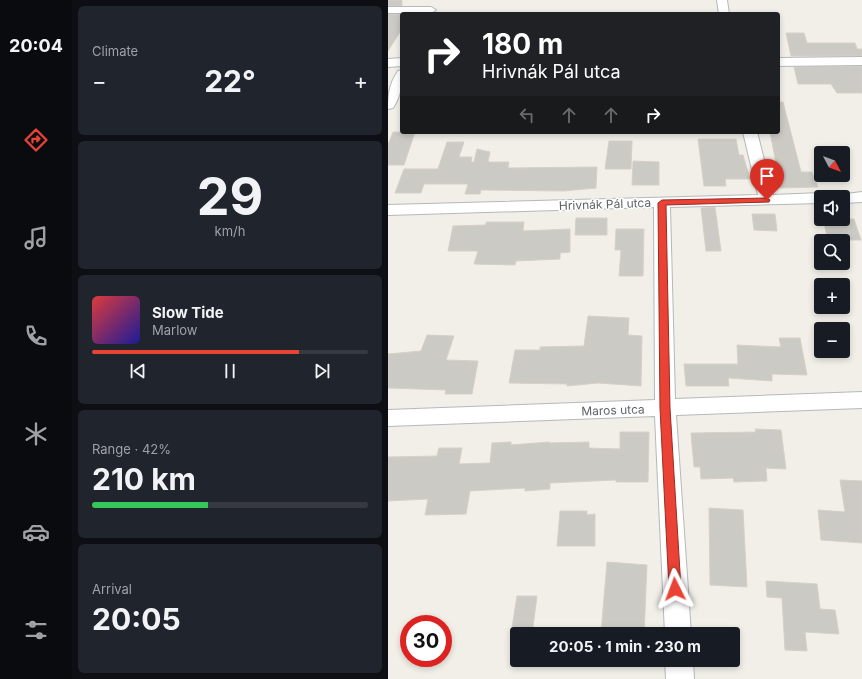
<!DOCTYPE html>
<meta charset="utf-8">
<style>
body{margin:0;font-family:Inter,sans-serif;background:#20242c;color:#f1f3f6;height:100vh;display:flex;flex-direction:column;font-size:15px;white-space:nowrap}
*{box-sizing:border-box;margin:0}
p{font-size:13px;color:#9ea1a6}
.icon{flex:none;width:22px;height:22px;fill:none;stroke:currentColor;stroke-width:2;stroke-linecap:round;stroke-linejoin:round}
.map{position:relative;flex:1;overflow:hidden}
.panel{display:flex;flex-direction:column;gap:6px;padding:6px;background:#0d0f14;width:316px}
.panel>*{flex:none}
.top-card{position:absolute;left:12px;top:12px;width:380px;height:122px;border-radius:4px;box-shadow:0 2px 6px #0003;background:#202124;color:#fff;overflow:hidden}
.needle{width:26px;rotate:131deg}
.buttons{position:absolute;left:426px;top:146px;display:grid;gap:8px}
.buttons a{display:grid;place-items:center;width:36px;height:36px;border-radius:4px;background:#171b24;box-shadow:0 2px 6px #0003;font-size:20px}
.speed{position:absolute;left:12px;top:615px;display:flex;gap:8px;font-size:20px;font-weight:700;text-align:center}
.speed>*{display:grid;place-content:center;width:52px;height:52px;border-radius:50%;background:#171b24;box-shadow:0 2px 6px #0003;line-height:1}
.speed .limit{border:6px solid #d22;background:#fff;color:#111}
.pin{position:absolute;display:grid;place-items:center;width:34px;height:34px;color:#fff;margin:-41px -17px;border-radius:50% 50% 50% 0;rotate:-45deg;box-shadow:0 0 4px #0007}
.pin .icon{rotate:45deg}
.me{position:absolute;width:44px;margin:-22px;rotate:357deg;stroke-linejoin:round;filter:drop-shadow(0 0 3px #0008)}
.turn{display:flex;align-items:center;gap:14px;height:84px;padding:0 16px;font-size:18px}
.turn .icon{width:52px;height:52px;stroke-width:2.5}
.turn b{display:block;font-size:28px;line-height:34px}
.lanes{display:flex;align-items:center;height:38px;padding:0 16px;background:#0003;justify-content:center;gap:20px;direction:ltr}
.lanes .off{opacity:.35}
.big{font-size:30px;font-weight:700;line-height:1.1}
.panel .card{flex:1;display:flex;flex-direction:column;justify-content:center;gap:6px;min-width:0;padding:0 14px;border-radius:6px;background:#20242c}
.panel .dial{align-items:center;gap:0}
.dial b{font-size:52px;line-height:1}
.song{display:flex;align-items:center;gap:12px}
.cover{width:48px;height:48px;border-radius:6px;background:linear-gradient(135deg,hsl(0 70% 55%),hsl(240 70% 35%))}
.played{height:4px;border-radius:2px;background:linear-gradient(90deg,#ea4335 75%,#363941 75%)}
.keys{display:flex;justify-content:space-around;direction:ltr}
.heat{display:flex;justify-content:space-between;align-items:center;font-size:22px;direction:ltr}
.charge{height:6px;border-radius:3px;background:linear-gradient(90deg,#34c759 42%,#363941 0)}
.trip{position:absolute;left:122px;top:627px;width:230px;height:40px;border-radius:4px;background:#171b24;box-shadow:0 2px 6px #0003;font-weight:700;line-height:40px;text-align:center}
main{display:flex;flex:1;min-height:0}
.tab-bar{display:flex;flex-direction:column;width:72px;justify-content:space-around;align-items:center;background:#090b0e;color:#9ea1a6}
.tab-bar .icon{width:28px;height:28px}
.tab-bar .on{color:#ea4335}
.tab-bar b{font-size:18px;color:#f1f3f6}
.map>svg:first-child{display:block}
.building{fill:#cccac5;stroke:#d6d1c6}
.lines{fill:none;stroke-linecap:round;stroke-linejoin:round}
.street-casing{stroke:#b5b8bc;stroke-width:2}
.street{fill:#fff;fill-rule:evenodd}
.route{fill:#ea4335;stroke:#982c22}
.labels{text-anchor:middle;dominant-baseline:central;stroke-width:3;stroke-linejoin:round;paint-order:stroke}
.street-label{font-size:12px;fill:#5f6368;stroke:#fff}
</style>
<main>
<nav class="tab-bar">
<b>20:04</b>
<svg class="icon on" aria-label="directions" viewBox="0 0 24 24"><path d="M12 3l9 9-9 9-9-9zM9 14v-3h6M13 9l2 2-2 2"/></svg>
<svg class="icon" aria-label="music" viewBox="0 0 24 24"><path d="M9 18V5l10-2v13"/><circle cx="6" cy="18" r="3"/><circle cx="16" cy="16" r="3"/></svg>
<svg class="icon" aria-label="phone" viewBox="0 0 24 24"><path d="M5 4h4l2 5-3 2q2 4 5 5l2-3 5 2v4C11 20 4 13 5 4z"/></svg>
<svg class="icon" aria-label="climate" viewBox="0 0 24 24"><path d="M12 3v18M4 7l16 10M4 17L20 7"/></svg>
<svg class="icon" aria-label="car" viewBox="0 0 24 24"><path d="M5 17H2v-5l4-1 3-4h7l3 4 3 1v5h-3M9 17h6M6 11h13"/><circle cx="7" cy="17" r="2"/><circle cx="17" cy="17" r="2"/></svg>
<svg class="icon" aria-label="filters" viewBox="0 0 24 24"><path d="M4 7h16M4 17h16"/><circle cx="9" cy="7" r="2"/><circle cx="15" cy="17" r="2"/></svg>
</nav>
<section class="panel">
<div class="card"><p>Climate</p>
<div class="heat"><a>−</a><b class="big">22°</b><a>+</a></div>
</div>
<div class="card dial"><b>29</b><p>km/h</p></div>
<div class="card">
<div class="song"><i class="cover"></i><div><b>Slow Tide</b><p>Marlow</p></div></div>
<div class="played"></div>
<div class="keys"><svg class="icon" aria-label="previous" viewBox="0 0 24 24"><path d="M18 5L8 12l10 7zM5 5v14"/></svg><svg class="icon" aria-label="pause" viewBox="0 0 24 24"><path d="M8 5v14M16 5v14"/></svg><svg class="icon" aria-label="next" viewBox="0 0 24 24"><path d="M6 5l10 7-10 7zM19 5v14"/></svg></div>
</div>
<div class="card"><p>Range · 42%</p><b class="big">210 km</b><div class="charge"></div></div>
<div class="card"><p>Arrival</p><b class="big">20:05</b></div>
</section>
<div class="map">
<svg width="474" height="679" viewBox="0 0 474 679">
<rect width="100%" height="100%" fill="#f1efe8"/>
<g class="building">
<rect x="0" y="0" width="14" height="6"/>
<path d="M0,14H14V29L0,51Z"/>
<path d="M398,33H416L419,43H467L469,49H474V56H403Z"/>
<path d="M474,66V93H449L443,84H410L406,67Z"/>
<path d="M390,102H395L413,172H424L430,187L392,188L387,173H390L382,132H390Z"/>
<path d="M5,132H27L16,165H0V145Z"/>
<path d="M310,139H348L351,155H355L362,179H337L338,186H316Z"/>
<path d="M221,141H244L243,169H217Z"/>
<path d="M59,142H76L71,157H84L83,162H86L89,149L102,152L100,162H121L120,168L209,167L208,188L176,191L93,190L92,194H77L80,184H36L33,193H7L16,169H50Z"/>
<path d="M245,161L271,162V185H244Z"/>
<path d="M327,207L333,251H318L313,208Z"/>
<path d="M364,214H387L389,231L366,230Z"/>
<path d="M188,218H219V235H187Z"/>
<path d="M435,219H466L473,240H440Z"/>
<path d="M98,222H136L135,231L182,229V252L172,253V259L128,261L127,265L86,264L90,251H60L65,226L98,225Z"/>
<path d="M228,229H256L255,276H231L233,250H227Z"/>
<path d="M200,316L241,318L240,335L254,336L253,386L210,383L179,386V384L121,383L127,350H152V347L196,346Z"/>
<path d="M39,335L66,336L58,360L90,361L84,394H57L58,390L0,388V354L33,351Z"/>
<path d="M391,338H412L419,375L384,374V381L340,378L341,386H298L296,364H350L349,345L393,347Z"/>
<path d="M367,429L393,430L398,469L378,468L379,481L346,482L345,478L313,479L312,467H306L303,433L368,432Z"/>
<path d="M232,432H261L260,482H228V480L162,483V489L137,491V488L82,491L78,514L37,515L40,499L0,501V457L49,456L51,448H74L71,464L102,463L104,443L123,442V445L161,442V443L201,442V448L232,449Z"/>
<path d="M452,480L474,481V543L433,540L430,510L457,512Z"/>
<path d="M321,508L355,510L359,587L322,585Z"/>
<path d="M172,511H199V515L207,514V546H169Z"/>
<path d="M219,562L259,565L256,634H213Z"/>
<path d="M378,581L429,584L432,609L447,610L451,634L417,632L419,651L397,650L394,598L379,597Z"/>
<path d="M129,596H149L144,634H123Z"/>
</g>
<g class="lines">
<defs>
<g id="street">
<path d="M329,0H339L341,14H331Z"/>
<path d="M0,7H43L48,10L43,13H0Z"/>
<path d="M474,57V65L390,66V58Z"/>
<path d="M14,58V66L0,67V59Z"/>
<path d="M14,70C14,84 13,96 5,108L0,109C0,95 1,84 10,71Z"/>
<path d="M355,132H369L385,195L433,193L438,195L440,197H433V203L282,207L287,399L474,392V408L288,415L303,634H277L267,416L0,426V410L267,400L266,207L0,215V205L370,195Z"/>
<path d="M474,192V202L455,203V197H448L450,195Z"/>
<path d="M277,660H305L306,679H278Z"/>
</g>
</defs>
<use href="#street" class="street-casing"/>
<use href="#street" class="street"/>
</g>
<path class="route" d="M379,198L382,200L381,202L278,205L282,408L293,589L291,593L287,595L283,593L281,589L272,408L270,203L274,200Z"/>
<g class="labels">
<g class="street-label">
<text transform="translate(217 204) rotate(-2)">Hrivnák Pál utca</text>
<text transform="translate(225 410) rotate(-2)">Maros utca</text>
</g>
</g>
</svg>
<div class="buttons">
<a><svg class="needle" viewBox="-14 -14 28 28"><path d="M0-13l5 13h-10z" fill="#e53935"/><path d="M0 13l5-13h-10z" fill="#9ea1a6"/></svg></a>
<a><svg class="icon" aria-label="sound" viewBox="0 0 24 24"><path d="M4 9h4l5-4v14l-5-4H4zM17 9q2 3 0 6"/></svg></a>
<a><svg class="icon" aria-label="search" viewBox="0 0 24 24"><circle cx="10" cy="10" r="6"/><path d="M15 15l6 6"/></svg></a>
<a>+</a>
<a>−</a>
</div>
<div class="speed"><div class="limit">30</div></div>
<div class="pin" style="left:379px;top:200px;background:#d93025"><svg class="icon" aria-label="arrive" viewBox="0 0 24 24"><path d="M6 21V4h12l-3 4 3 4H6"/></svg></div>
<svg class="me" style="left:287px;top:589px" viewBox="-20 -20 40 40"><path d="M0-17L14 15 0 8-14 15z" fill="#ea4335" stroke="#fff" stroke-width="4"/></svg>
<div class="trip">20:05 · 1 min · 230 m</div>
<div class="top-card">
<div class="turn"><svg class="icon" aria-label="right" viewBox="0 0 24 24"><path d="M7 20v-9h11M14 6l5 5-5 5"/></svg><div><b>180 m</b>Hrivnák Pál utca</div></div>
<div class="lanes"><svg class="icon off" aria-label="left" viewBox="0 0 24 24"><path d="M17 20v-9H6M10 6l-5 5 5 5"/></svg><svg class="icon off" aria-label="ahead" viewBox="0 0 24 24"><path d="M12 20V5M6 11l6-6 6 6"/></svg><svg class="icon off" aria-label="ahead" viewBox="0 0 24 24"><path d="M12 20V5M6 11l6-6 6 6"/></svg><svg class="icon" aria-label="right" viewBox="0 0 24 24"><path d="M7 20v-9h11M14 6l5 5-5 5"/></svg></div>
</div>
</div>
</main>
